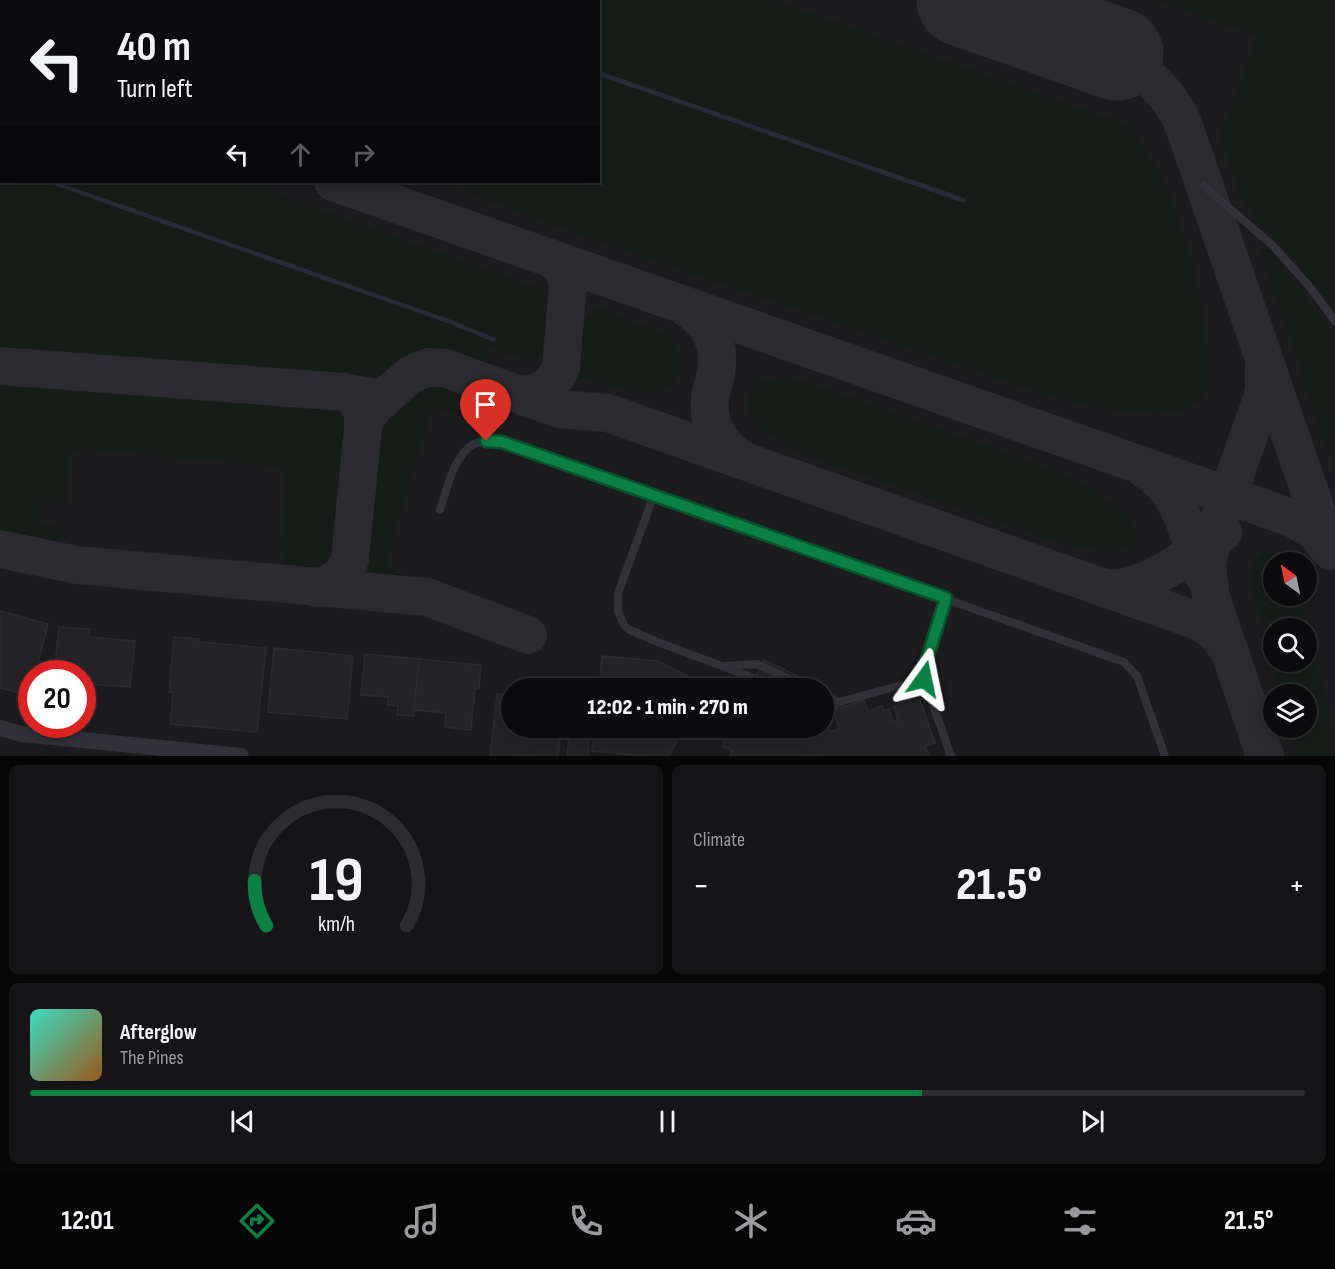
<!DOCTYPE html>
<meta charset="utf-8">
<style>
body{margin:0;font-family:"Sofia Sans Condensed",sans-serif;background:#151517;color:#f1f3f6;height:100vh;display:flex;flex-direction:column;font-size:22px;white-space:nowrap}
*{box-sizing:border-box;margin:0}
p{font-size:20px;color:#9a9b9e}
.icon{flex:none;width:33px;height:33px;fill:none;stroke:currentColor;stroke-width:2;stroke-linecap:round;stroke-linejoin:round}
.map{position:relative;height:756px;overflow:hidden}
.side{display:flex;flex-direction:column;gap:9px;padding:9px;background:#070708;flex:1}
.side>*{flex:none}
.guide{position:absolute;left:0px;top:0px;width:600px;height:183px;box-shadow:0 3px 15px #0003,0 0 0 2px #2c2c2e;background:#0c0c0e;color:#f1f3f6;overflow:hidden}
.needle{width:39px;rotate:327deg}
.fabs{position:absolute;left:1263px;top:552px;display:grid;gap:12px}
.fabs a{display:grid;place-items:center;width:54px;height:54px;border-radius:50%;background:#0c0c0e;box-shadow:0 3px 15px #0003,0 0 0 2px #2c2c2e;font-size:30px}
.speed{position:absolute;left:18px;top:660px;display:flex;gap:12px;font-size:30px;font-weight:700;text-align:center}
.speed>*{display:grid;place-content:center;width:78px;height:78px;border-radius:50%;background:#0c0c0e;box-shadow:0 3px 15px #0003,0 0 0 2px #2c2c2e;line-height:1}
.speed .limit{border:9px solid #d22;background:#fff;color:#111}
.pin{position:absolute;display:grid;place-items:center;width:51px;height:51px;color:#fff;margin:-62px -26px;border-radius:50% 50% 50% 0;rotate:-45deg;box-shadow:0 0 6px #0007}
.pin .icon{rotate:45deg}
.me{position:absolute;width:66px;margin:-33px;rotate:12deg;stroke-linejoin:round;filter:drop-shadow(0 0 4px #0008)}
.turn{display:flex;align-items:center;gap:21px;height:126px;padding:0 18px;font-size:27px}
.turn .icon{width:78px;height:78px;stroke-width:2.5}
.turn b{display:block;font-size:42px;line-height:51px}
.lanes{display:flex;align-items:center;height:57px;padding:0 18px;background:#0003;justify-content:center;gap:30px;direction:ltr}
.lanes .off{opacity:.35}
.big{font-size:45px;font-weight:800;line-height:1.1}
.side .widget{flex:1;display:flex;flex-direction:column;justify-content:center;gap:9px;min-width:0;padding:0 21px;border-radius:9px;background:#151517}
.side .dial{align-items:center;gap:0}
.dial svg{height:156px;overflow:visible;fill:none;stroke:#2c2c2e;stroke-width:7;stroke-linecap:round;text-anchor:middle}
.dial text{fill:#f1f3f6;stroke:none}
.song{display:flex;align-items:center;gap:18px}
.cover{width:72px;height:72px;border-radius:9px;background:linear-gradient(135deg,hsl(170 70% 55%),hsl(30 70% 35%))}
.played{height:6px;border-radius:3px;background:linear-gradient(90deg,#0b8043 70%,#2c2c2e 70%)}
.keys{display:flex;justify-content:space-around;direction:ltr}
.heat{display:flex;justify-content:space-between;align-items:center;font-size:33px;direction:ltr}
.side .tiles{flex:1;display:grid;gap:9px;grid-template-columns:1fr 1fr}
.widget:last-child{grid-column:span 2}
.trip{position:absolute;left:501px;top:678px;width:333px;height:60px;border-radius:30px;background:#0c0c0e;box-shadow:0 3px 15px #0003,0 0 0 2px #2c2c2e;font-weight:800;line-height:60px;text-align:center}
.menu{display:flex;height:96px;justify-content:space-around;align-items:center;background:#050506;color:#9a9b9e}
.menu .icon{width:42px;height:42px}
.menu .on{color:#0b8043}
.menu b{font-size:27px;color:#f1f3f6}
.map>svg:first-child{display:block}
.built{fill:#1c1c1f;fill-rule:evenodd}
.green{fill:#161d18;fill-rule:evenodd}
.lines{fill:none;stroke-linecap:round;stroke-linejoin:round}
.stream{stroke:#262c36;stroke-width:4.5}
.taxiway{stroke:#2a2a2f;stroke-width:38}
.runway{stroke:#2a2a2f;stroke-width:93}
.building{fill:#242326;stroke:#2b2a2e;stroke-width:1.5}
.service{stroke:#313137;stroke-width:8}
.minor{stroke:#313137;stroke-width:16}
.route-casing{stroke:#07532c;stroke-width:15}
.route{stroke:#0b8043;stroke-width:10}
</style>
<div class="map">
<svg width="1335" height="756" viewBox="0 0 1335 756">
<rect width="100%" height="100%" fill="#101012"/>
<path class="built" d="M0,0H1335V756H0ZM2,2H598V182H2ZM1274,562H1306V596H1274ZM1274,628H1306V662H1274ZM32,674H82V724H32ZM512,688H824V728H512ZM1274,694H1306V728H1274Z"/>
<g class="green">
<path d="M0,0H302L2,2L1,35Z"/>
<path d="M378,0H773L1129,125C1147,150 1162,176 1173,204C1193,253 1204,303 1207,355C1208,367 1210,384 1203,395C1200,400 1194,405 1190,407C1153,426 1072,401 1034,391L579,235L493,202L449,182H598V2L377,1Z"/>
<path d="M1154,0H1335V309L1282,246L1243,203L1220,137L1257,36Z"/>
<path d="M0,94L2,182H243L544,290C548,310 552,331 546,351C526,368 512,355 490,347L482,370C426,349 422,347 378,387L0,357Z"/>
<path d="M1268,250L1335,332V474L1260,251Z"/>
<path d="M596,307L666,334C677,343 682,352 680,366C674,413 604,383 575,376C578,357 580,319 596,307Z"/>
<path d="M0,375L330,402C339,406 347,409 350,419L339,553C331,581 311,576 287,574L281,545L286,479L278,467L84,449C76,450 72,452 69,459L66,504L41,502L38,523L63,528L61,551L0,536Z"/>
<path d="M785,377L796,378C851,397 905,417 960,436C1009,453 1067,473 1111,502C1122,510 1142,526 1136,541C1116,560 1081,547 1057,542L807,456C781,441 723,415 759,381Z"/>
<path d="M428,382H438L474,393L464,418L432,407L387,560L389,566L396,573L470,588L382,582C371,576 365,567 362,555L372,435C380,412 405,391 428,382Z"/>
<path d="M1268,551L1280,554L1286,562H1274V596H1297L1307,624L1335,733V756L1299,755L1290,728H1306V694H1280L1252,585C1251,571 1250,555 1268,551ZM1274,628H1306V662H1274Z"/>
</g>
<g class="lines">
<g class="stream">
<path d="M598,73L963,200"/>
<path d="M0,163L2,164"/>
<path d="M51,182L448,321L494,340"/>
</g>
<g class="taxiway">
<path d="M338,2V0"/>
<path d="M990,10C1017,19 1043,29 1069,39C1121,58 1161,72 1184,126L1328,545"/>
<path d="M0,65H2"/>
<path d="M333,182L1292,518L1316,532L1330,551"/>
<path d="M684,306C708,320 721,344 716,372C715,381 711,389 710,399C707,424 721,447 742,460"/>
<path d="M0,366L343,392L374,398L384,397"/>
<path d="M1264,368V390L1261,401L1212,540L1207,567L1211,597L1265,756"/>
<path d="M516,393C536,397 554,387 561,367L568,285L563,269L551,258"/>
<path d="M363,422L375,406L410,375L429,367L445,368L559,409L608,413L1198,621C1212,628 1222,638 1229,652"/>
<path d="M1144,469C1181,491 1189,536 1202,574"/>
<path d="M0,549L77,565L427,597L528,635"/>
<path d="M1104,587C1142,595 1192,552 1223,532"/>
<path d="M316,588C332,584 345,575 350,559L364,418L362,410L355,399"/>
</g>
<path class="runway" d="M963,0L1117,54"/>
</g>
<g class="building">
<path d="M0,611L48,624L35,674H32V685L28,684L25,694L0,688Z"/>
<path d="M59,627L90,629L89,637L135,641L130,687L85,684L82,712V674H54Z"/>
<path d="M174,637L199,639V642L266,648L257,732L170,724L173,692H169Z"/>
<path d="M274,648L353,656L347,719L268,712Z"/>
<path d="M365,654L419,659L414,716L397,715L398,706L387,705L388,697L361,695Z"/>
<path d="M602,656L658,661L704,684L702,688H599Z"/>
<path d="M419,659L481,665L479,689H475L471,730L445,727L446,713L414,710Z"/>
<path d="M764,660L823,688H750Z"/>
<path d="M824,689L836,695L825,717L830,732L839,729L834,710L864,700L868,711L882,706L884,711L889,709L893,722L898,720L894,707L899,706L898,701L918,694L935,743L925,746L929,756H730L732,751L722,746L729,731L723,728H824Z"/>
<path d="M497,694L512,696V728H561L558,756H490Z"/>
<path d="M570,728H589L588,756H567Z"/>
<path d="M595,728H683L669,756H644L592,751Z"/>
</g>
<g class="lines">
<g class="service">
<path d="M1204,186L1272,245L1309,286L1335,321"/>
<path d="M654,495L618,593V611L624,625L628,629L655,641L746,675L774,688"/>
<path d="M440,510C447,489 453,456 474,444C483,440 493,441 502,442L1124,662L1137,676L1165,756"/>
<path d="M946,598L924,668V679L951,756"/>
<path d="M725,666L757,664L809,688"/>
<path d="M824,695L839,702"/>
<path d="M824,712L828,711L839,702L924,679"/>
</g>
<path class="minor" d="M0,728L22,734L241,756"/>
</g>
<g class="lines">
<defs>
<path id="route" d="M486,441L502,442L946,598L924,668V679"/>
</defs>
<use href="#route" class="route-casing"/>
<use href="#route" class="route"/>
</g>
</svg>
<div class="fabs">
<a><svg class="needle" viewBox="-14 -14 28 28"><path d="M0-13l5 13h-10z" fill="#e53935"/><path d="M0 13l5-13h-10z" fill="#9a9b9e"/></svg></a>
<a><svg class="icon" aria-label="search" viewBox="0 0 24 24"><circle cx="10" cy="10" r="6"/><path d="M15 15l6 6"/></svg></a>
<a><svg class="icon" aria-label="layers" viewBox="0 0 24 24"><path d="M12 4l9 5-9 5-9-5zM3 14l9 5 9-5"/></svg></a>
</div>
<div class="speed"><div class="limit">20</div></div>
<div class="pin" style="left:486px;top:441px;background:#d93025"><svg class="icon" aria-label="arrive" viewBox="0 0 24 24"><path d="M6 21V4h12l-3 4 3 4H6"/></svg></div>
<svg class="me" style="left:924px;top:679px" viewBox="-20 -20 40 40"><path d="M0-17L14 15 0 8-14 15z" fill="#0b8043" stroke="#fff" stroke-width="4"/></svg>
<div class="trip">12:02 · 1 min · 270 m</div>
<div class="guide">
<div class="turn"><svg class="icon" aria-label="left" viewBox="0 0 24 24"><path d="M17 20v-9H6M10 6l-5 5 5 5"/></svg><div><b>40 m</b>Turn left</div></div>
<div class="lanes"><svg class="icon" aria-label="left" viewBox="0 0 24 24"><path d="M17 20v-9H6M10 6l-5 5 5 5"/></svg><svg class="icon off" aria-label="ahead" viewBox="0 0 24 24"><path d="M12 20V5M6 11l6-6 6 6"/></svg><svg class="icon off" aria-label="right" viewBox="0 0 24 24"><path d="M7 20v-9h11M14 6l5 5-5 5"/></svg></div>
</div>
</div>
<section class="side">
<div class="tiles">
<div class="widget dial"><svg viewBox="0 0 100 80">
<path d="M14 69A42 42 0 1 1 86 69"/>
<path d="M14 69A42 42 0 0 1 8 46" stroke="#0b8043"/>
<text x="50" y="56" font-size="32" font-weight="700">19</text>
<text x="50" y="72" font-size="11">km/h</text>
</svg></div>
<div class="widget"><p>Climate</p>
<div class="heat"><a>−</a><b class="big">21.5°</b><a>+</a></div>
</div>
<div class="widget">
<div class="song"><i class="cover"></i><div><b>Afterglow</b><p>The Pines</p></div></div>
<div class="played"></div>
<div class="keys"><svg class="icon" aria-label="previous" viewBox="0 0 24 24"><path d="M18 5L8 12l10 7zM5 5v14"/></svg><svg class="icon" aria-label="pause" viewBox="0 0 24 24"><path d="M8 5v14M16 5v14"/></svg><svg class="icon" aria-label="next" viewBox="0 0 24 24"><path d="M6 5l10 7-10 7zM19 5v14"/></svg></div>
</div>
</div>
</section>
<nav class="menu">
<b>12:01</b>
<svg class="icon on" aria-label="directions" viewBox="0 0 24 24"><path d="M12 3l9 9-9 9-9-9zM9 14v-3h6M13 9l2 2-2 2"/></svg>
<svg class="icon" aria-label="music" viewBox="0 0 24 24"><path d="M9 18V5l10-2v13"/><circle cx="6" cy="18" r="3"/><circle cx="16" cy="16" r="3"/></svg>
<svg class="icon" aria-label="phone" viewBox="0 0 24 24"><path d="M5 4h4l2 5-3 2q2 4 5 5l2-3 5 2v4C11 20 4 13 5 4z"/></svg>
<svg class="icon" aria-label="climate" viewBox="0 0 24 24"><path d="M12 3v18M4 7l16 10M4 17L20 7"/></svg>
<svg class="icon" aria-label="car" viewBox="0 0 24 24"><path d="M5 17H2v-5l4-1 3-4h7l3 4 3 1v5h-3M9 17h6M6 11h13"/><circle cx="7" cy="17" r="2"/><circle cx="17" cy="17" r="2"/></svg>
<svg class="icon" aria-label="filters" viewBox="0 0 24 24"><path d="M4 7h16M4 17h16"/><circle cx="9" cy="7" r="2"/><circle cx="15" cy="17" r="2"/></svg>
<b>21.5°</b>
</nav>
